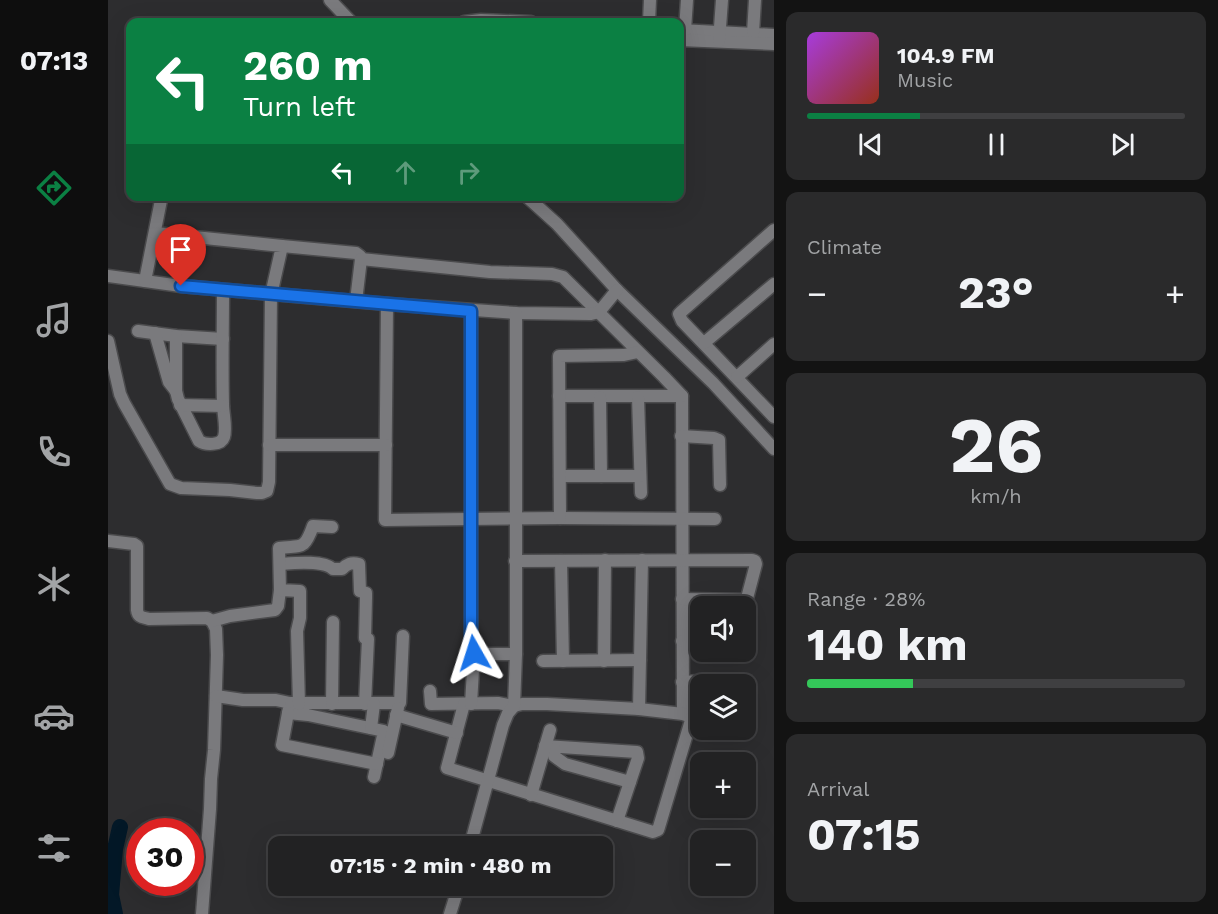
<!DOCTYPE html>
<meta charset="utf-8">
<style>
body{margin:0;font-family:"Work Sans",sans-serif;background:#2a2a2b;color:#f1f3f6;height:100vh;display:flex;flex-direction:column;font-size:22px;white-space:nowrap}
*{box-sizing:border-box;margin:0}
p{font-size:20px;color:#a2a4a6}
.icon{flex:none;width:33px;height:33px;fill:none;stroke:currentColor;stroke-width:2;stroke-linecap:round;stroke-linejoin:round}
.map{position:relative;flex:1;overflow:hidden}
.sheet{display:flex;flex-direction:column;gap:12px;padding:12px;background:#131313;width:444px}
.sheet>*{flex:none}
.guide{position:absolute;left:18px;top:18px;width:558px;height:183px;border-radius:12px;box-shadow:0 6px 24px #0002,0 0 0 2px #3f3f41;background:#0b8043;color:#fff;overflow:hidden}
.controls{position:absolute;left:582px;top:596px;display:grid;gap:12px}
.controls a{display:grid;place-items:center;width:66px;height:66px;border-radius:12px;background:#222223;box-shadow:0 6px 24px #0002,0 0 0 2px #3f3f41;font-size:30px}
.speed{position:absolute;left:18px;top:818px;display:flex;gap:12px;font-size:30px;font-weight:700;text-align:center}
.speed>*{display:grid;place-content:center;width:78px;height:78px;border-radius:50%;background:#222223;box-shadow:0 6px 24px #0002,0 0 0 2px #3f3f41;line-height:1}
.speed .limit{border:9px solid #d22;background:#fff;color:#111}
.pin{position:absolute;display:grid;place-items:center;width:51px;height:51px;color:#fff;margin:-62px -26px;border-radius:50% 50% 50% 0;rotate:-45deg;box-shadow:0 0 6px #0007}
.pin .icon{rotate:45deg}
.me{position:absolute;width:66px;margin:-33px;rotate:354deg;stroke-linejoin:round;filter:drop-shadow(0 0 4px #0008)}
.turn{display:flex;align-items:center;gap:21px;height:126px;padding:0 18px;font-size:27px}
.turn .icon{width:78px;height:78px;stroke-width:2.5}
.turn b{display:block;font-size:42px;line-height:51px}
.lanes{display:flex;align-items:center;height:57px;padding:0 18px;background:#0003;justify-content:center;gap:30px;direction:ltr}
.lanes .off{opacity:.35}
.big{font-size:45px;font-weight:700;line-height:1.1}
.sheet .widget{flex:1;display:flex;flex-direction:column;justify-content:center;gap:9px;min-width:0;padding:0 21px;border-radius:12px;background:#2a2a2b}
.sheet .dial{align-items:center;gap:0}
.dial b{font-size:78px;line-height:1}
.song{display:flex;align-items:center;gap:18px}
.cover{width:72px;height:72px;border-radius:9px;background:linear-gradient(135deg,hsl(280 70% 55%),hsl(10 70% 35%))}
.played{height:6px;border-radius:3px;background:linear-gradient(90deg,#0b8043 30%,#3f3f41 30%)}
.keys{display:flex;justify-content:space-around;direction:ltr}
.heat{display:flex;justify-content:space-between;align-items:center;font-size:33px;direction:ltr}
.charge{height:9px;border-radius:4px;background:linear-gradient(90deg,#34c759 28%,#3f3f41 0)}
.trip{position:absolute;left:160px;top:836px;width:345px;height:60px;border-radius:12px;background:#222223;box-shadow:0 6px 24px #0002,0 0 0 2px #3f3f41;font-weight:700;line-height:60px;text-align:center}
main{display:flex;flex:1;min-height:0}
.tab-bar{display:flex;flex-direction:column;width:108px;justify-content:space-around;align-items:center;background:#0e0e0e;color:#a2a4a6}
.tab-bar .icon{width:42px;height:42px}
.tab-bar .active{color:#0b8043}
.tab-bar b{font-size:27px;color:#f1f3f6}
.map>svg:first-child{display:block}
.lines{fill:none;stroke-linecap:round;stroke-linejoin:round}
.river{stroke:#031827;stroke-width:16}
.minor-casing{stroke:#4b4b4d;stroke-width:15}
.minor{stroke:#7a7a7d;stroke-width:12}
.route-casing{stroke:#114b97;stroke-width:15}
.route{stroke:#1a73e8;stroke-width:10}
</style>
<main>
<nav class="tab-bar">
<b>07:13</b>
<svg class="icon active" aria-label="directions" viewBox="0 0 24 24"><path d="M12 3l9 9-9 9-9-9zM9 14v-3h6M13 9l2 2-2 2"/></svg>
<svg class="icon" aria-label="music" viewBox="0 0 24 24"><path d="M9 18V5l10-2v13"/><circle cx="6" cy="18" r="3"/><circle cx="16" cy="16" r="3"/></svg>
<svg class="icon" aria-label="phone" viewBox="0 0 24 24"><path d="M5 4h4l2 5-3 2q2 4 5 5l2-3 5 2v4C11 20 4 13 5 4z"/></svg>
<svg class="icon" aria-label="climate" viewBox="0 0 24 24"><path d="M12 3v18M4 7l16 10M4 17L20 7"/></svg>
<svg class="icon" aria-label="car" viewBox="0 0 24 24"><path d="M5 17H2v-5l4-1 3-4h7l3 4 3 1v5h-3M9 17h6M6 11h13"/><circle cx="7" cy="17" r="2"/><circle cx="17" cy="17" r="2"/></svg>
<svg class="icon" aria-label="filters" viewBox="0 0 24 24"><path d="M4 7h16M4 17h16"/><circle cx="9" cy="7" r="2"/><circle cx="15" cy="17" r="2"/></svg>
</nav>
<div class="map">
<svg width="666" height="914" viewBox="0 0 666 914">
<rect width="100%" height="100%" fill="#2d2d2f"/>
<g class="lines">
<path class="river" d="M7,914L3,895L7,849L12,827"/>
<defs>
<g id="minor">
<path d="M222,0L243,22"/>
<path d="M356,22L373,20L423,22"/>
<path d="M541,22L542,0"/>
<path d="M572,30L666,35"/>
<path d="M577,30L579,0"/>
<path d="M645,33L647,0"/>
<path d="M572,40L666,44"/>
<path d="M611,41L614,0"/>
<path d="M418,196L449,224L509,290L605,383L666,449"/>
<path d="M666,230L573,312L571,314L574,321L666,417"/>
<path d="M174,246L248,253L252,256L253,259L248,301"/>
<path d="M253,259L382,272L444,274L455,277L556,377L574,396L575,714"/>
<path d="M0,276L73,286L279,304L408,313L483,314L491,312L509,290"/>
<path d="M37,281L53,200"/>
<path d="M279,304L277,520L452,518L607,519"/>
<path d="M363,311V645L366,653L370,654H408"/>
<path d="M30,331L68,336L115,339"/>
<path d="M47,333L61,382L68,391"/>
<path d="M68,336V391L70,399L91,441C97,445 113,446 116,437C119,428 115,414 115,404C114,366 115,328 115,291"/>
<path d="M0,341L12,394L16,403L62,484L73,488L122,490L149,493H154L159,491L161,482L163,295L174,246L47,233"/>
<path d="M596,343L666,284"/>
<path d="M629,377L666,344"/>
<path d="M451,396H574"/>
<path d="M492,397L493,476"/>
<path d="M530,397L533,493"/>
<path d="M72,405L115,406"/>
<path d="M573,436L606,438L611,440L612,485"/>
<path d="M161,445H278"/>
<path d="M452,476H532"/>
<path d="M452,518L451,356L516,355L530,352"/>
<path d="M0,541L26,544L29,546V610C30,618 35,617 41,619L99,618L104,621L108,629L109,655L106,750L103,779L102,809L94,914"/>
<path d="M407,561L644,560L647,561L648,564L637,606"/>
<path d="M453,561L455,661"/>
<path d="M172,564C186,563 215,560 225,569H234C239,564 243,562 251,564L252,591L258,593V598L257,638L260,639L257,704"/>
<path d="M574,599L639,600"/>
<path d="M104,621L122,616L167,610L170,606L172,590"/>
<path d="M574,641H592"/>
<path d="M435,661L532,660"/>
<path d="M496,661L497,560"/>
<path d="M574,682L613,680"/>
<path d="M322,691L323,704L390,703L406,706L414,704H439L531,709L575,714L592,720"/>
<path d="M108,696L135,700H168L182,703L180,713L200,715L276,731L266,777"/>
<path d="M183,703H292L295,636"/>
<path d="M191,704L189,631L192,618V591L172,590L171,548C194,545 196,551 205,526L224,527"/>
<path d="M224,704L225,622"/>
<path d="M356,704L339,768L545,832L550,830L551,827L584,717"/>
<path d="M363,704L366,653"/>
<path d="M531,709L534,560"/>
<path d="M180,713L174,745L269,764"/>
<path d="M288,715L349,733"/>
<path d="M263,728L266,704"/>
<path d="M437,746L529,752L530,758L509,821"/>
<path d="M446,747V756L457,764L522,782"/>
<path d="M280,753L290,708"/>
<path d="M423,795L442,730"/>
<path d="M362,846L395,725L400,713L406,706L408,654V313"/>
<path d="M342,914L351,885"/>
</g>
</defs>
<use href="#minor" class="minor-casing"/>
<use href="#minor" class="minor"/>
</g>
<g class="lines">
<defs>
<path id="route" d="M73,286L363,311V645L366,653"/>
</defs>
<use href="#route" class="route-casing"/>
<use href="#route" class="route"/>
</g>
</svg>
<div class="controls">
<a><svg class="icon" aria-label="sound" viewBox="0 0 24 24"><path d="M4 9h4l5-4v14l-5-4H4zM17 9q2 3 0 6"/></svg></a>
<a><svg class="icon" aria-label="layers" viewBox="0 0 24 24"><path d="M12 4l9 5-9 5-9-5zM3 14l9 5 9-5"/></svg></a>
<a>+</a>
<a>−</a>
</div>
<div class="speed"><div class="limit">30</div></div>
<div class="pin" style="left:73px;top:286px;background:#d93025"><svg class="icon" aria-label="arrive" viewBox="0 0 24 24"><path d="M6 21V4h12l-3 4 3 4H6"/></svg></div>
<svg class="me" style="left:366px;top:653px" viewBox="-20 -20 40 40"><path d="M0-17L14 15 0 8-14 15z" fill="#1a73e8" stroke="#fff" stroke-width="4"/></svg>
<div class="trip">07:15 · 2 min · 480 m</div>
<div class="guide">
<div class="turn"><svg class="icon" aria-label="left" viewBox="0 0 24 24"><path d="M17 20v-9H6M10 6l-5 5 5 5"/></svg><div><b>260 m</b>Turn left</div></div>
<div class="lanes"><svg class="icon" aria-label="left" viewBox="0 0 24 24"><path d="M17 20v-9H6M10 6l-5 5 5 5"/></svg><svg class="icon off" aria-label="ahead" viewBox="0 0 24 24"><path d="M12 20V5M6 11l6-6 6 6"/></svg><svg class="icon off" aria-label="right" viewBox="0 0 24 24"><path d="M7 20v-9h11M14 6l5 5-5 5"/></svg></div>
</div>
</div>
<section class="sheet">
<div class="widget">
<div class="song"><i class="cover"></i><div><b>104.9 FM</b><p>Music</p></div></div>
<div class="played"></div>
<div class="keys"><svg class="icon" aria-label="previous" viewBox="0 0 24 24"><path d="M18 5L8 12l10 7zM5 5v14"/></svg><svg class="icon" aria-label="pause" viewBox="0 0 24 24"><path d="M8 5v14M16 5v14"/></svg><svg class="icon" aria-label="next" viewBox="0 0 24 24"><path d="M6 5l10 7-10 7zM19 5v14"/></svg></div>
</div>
<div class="widget"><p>Climate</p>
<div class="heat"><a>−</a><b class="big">23°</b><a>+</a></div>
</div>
<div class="widget dial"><b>26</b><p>km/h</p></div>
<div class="widget"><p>Range · 28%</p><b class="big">140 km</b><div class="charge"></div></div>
<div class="widget"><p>Arrival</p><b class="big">07:15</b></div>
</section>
</main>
